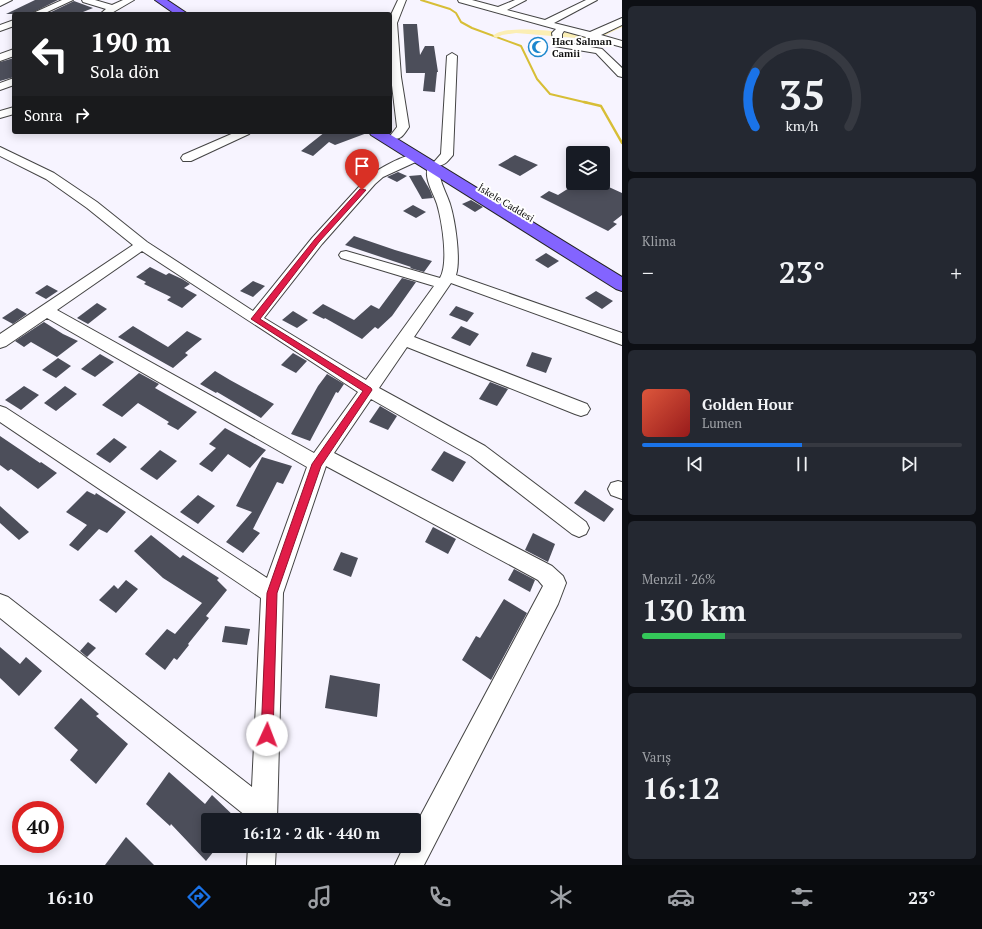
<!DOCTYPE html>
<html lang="tr">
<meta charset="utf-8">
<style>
body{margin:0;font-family:"PT Serif",serif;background:#242831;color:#f1f3f6;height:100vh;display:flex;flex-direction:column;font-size:15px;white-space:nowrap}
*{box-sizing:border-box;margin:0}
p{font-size:13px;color:#9ea1a6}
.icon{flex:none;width:22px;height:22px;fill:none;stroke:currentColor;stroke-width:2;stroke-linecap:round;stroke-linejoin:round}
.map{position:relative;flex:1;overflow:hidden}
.sheet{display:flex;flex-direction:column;gap:6px;padding:6px;background:#0d0f14;width:360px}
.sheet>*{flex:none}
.hud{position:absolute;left:12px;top:12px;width:380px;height:122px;border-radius:4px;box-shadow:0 2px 10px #0003;background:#202124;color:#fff;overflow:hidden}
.tools{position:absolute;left:566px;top:146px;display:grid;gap:8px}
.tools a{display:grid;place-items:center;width:44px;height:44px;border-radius:4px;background:#171b24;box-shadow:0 2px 10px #0003;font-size:20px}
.speed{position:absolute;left:12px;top:801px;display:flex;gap:8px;font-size:20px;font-weight:700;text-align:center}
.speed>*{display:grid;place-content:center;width:52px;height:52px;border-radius:50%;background:#171b24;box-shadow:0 2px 10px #0003;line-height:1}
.speed .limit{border:6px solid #d22;background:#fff;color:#111}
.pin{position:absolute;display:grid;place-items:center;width:34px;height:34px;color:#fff;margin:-41px -17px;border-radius:50% 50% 50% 0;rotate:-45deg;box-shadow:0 0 4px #0007}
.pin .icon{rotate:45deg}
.me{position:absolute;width:44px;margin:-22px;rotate:2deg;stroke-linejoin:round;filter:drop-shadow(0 0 3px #0008)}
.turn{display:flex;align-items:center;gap:14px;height:84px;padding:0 12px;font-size:18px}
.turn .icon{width:52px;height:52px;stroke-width:2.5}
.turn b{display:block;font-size:28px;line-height:34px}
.then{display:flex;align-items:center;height:38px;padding:0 12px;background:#0003;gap:8px;font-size:15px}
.big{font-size:30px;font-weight:700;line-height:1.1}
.sheet .widget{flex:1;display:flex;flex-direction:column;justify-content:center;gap:6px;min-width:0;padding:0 14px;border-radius:6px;background:#242831}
.sheet .dial{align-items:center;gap:0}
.dial svg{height:104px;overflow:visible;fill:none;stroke:#363941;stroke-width:7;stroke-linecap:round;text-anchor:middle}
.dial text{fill:#f1f3f6;stroke:none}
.song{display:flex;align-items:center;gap:12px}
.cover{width:48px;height:48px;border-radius:6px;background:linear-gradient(135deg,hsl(10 70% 55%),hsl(0 70% 35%))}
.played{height:4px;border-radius:2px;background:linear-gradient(90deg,#1a73e8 50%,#363941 50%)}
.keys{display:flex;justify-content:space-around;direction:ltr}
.heat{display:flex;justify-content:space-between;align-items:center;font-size:22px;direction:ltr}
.charge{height:6px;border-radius:3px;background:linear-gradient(90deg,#34c759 26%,#363941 0)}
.trip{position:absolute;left:201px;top:813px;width:220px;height:40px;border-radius:4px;background:#171b24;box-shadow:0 2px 10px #0003;font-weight:700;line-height:40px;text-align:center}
.tab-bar{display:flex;height:64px;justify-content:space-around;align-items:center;background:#090b0e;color:#9ea1a6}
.tab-bar .icon{width:28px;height:28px}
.tab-bar .selected{color:#1a73e8}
.tab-bar b{font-size:18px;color:#f1f3f6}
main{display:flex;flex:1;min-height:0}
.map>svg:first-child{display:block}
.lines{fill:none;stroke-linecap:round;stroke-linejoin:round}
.stream-far1{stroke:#d7be36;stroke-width:2}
.stream{stroke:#d7be36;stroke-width:2.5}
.canal{fill:#fbeeb4;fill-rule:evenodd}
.building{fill:#4c4e5a}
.minor-casing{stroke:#444;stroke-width:2}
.major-casing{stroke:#222;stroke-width:2}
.minor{fill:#fff;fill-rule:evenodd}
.major{fill:#8364ff;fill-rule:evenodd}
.route{fill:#e11d48;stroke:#92132f}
.labels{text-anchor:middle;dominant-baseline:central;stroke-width:4;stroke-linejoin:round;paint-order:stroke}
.far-poi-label{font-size:10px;font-weight:bold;fill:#111;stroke:#fff;text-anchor:start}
.far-street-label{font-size:10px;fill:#111;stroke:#fff}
</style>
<main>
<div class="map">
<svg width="622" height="865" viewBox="0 0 622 865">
<rect width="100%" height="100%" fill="#f7f4ff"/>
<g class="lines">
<path class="stream-far1" d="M421,0L450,9L456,13L461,22L472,28L521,46L537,79L550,94L588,103"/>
<path class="stream" d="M584,102L601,106L622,143"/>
<path class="canal" d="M622,22V27L601,37L588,39L516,33L502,35L496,38L493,36C505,23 569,33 588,35L598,34Z"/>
</g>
<g class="building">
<path d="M35,0H58L30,14H6Z"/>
<path d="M74,1L93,8L78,14H47Z"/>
<path d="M403,24H417L420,55L425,46H434L438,72H437L435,92L423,91L425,73H406Z"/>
<path d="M14,58V77L0,81V62Z"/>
<path d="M325,132H367V133L335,145L329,142L313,156L301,151Z"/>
<path d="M515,155L538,165L520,176L498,165Z"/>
<path d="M398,172L407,176L397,182L387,177Z"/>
<path d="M421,175L430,190L433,198L422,199L409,176Z"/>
<path d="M577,183H600L622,193V215L613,222L617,224L608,231L540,197L549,191L558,195Z"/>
<path d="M471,200L483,207L475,212L462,204Z"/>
<path d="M413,205L426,212L416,218L403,211Z"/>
<path d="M354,236L395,250L432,261L424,272L410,268L411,267L345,245Z"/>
<path d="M546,253L559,261L548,268L535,260Z"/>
<path d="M150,267L166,275L169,273L182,279L190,284L184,288L197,295L182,308L167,300L171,297L144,284L146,282L136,277Z"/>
<path d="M402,278L416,282L392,316L378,329L375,327L362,339L325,318L324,319L312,313L323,304L354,320L371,305L379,309Z"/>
<path d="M253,281L265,286L253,297L240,291Z"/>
<path d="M47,285L58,291L46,299L35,293Z"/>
<path d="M596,291L613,301L602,309L585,298Z"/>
<path d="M97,303L107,309L88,324L77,318Z"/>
<path d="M456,306L474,313L467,322L449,315Z"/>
<path d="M17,308L27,314L13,324L2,318Z"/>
<path d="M293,311L308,320L297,328L282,320Z"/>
<path d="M44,322L63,334L78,341L57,357L31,342L24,347L15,341Z"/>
<path d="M133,326L168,347L187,331L202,339L185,353L188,355L173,368L118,337Z"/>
<path d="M461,326L479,334L470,346L451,338Z"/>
<path d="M532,352L552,358L546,373L526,366Z"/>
<path d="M293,353L307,361L296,373L281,365Z"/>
<path d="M100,354L114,362L95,377L81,369Z"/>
<path d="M58,358L71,366L56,378L42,370Z"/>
<path d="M215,371L230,380L274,404L261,418L217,392L216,393L200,384Z"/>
<path d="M139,373L159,384L155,388L197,412L178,430L167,424L169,422L138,403L122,417L102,405Z"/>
<path d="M327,374L344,384L338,393L336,392L310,441L291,434L318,386Z"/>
<path d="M490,382L508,389L497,406L479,399Z"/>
<path d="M24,386L39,395L21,410L5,400Z"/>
<path d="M65,386L77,394L56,411L44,403Z"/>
<path d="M380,406L397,416L388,430L369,422Z"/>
<path d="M225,428L266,450L250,468L228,454L212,472L199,464L216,448L209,444Z"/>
<path d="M0,436L40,463L41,462L57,473L38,489L11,469L8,471L0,465Z"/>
<path d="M114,438L127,447L110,463L96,454Z"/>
<path d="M160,450L177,461L157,480L140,469Z"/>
<path d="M444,451L466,462L453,482L431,470Z"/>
<path d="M262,457L292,466L283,484L277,482L253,529L260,533L243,553L226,542L252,512L236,506Z"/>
<path d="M585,490L614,509L604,522L574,503Z"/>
<path d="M87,491L95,495L96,493L126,512L107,533L99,529L78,551L69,545L87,525L66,512Z"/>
<path d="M198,495L215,506L198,524L180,512Z"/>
<path d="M0,506L29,532L19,540L0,523Z"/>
<path d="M433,527L456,539L448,554L425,542Z"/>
<path d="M533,533L555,544L548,562L525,550Z"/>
<path d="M151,535L180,558L183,555L219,578L217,580L227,590L206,616L209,618L188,644L189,645L177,660L174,658L165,670L145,654L167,629L175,634L202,603L163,578L134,551Z"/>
<path d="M341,552L358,558L351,577L333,570Z"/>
<path d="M514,569L535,580L530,592L508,580Z"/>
<path d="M126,580L138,589L116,613L99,600L114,585L118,589Z"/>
<path d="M504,599L527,613L491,680L462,660L476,636L480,638Z"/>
<path d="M225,626L250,629L247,645L222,642Z"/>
<path d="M88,642L96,648L87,657L80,651Z"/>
<path d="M0,647L20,664L26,657L42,671L19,696L0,678Z"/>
<path d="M330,675L380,684L377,717L325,708Z"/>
<path d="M81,698L99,714L96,716L128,744L96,784L70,760L78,750L54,728Z"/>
<path d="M169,772L205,804L212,795L238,820H208V846H218L206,861L171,824L170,826L146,804Z"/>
<path d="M126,837L154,865H105Z"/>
</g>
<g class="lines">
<defs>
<g id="minor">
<path d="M0,0H12L0,6Z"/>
<path d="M62,0H73L43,14H31Z"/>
<path d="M82,0H95L112,5L123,0H134L110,14H100L106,9L83,2Z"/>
<path d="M398,0H406L397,23L401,77L409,127C404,134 401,141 392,138L390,136L397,127L391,77L390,17Z"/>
<path d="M458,0H472L498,7L515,0H526L507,10L545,20L586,0H597L554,23L590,32L622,18V25L601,35L622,41V47L564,31L562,34V42L602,49L622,68V77L618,76L596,53L554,46L552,33L556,29L459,2Z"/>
<path d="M14,20V26L0,31V25Z"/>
<path d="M14,49V56L0,61V54Z"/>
<path d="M452,53L457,56L453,155C448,161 444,167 436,165L434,162L441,154L447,56Z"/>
<path d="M14,78V85L0,90V83Z"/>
<path d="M14,107V114L0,118V111Z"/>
<path d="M236,132H251L249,134L191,161H183L181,158L183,155Z"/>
<path d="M0,147L54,173L97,202L147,242L253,311L312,238L367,178C376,170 408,152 420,154L422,157L420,160L383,177L375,184L322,244L264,318L366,380L434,286L341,258L339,255L341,252L346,251L440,278C449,263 442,221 437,204C434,194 422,176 429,165H437C440,169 438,173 440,177C442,186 447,195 450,204C455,220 461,259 456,275L622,333V345L451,283L414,337L587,404L590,409L587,414L581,416L575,414L407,347L379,388L485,446L586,522L589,528L586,534L579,537L572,534L471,456L371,399L334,453L552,566L563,576L566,583L558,604L424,865H395L404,846H414V828L543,586L538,580L326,466L283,593L277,820H251L0,618V594L8,597L252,787L261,598L0,422V406L6,408L267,578L307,467L47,318L6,346L0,348V334L133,245L87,208L46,179L0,156ZM142,251L358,392L314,453L57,310Z"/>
<path d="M618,481L622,482V499L611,495L608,489L611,483Z"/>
<path d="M248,846H276L275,865H247Z"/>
</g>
<g id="major">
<path d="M155,0H167L188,14H175Z"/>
<path d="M369,132H386L622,277V291L616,289L371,135Z"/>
</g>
</defs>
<use href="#minor" class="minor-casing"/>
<use href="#major" class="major-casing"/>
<use href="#minor" class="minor"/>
<use href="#major" class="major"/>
</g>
<path class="route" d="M360,189L366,190L319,242L260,319L371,388L372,390L321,466L277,593L273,735L272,740L267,742L263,740L261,735L267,593L312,464L363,391L251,319L315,239Z"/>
<defs>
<symbol id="mosque-ring" viewBox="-11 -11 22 22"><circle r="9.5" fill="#fff" stroke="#1d87cd" stroke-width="1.5"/><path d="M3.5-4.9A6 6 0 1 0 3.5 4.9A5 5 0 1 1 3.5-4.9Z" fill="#1d87cd"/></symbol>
</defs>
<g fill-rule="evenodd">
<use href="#mosque-ring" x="527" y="36" width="22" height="22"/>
</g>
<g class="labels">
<g class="far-poi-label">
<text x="552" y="41">Hacı Salman<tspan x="552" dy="12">Camii</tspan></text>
</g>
<g class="far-street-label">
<text transform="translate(506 203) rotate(31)">İskele Caddesi</text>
</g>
</g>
</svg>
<div class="tools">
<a><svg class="icon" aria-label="layers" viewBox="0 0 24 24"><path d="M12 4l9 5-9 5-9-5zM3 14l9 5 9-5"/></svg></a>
</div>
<div class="speed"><div class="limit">40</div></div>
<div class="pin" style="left:362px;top:190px;background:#d93025"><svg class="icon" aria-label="arrive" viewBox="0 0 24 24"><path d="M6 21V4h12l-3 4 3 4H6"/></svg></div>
<svg class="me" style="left:267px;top:735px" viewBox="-20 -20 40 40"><circle r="19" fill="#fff"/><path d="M0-13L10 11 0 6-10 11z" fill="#e11d48"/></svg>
<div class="trip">16:12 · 2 dk · 440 m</div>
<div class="hud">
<div class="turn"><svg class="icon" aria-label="left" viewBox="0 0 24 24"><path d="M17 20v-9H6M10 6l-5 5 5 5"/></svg><div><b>190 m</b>Sola dön</div></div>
<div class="then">Sonra<svg class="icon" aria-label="right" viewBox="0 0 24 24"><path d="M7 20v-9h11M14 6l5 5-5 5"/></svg></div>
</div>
</div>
<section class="sheet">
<div class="widget dial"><svg viewBox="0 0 100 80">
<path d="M14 69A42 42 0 1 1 86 69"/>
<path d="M14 69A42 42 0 0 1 14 27" stroke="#1a73e8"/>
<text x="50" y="56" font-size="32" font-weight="700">35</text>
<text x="50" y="72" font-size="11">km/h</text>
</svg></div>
<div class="widget"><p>Klima</p>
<div class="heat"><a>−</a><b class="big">23°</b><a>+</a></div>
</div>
<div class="widget">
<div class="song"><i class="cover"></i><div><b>Golden Hour</b><p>Lumen</p></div></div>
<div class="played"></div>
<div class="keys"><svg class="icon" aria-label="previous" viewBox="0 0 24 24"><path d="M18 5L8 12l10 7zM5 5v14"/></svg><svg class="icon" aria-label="pause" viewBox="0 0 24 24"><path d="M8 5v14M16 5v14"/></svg><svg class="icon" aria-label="next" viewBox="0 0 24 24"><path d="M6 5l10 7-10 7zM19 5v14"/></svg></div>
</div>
<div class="widget"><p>Menzil · 26%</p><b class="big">130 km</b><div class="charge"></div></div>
<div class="widget"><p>Varış</p><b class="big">16:12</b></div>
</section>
</main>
<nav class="tab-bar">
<b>16:10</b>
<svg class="icon selected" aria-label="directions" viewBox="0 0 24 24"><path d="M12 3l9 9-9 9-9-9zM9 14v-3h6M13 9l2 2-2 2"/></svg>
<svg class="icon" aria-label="music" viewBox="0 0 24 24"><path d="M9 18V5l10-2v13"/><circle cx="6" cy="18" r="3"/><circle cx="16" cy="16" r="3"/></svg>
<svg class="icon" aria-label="phone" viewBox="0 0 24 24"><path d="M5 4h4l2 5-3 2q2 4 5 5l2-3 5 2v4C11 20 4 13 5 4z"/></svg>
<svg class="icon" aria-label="climate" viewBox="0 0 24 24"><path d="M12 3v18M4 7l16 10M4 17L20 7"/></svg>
<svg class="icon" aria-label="car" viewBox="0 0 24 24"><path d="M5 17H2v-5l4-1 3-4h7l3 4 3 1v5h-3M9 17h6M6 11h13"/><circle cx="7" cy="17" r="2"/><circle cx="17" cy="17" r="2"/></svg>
<svg class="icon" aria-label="filters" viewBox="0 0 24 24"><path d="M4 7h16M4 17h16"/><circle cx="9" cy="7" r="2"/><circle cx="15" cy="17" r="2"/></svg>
<b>23°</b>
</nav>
